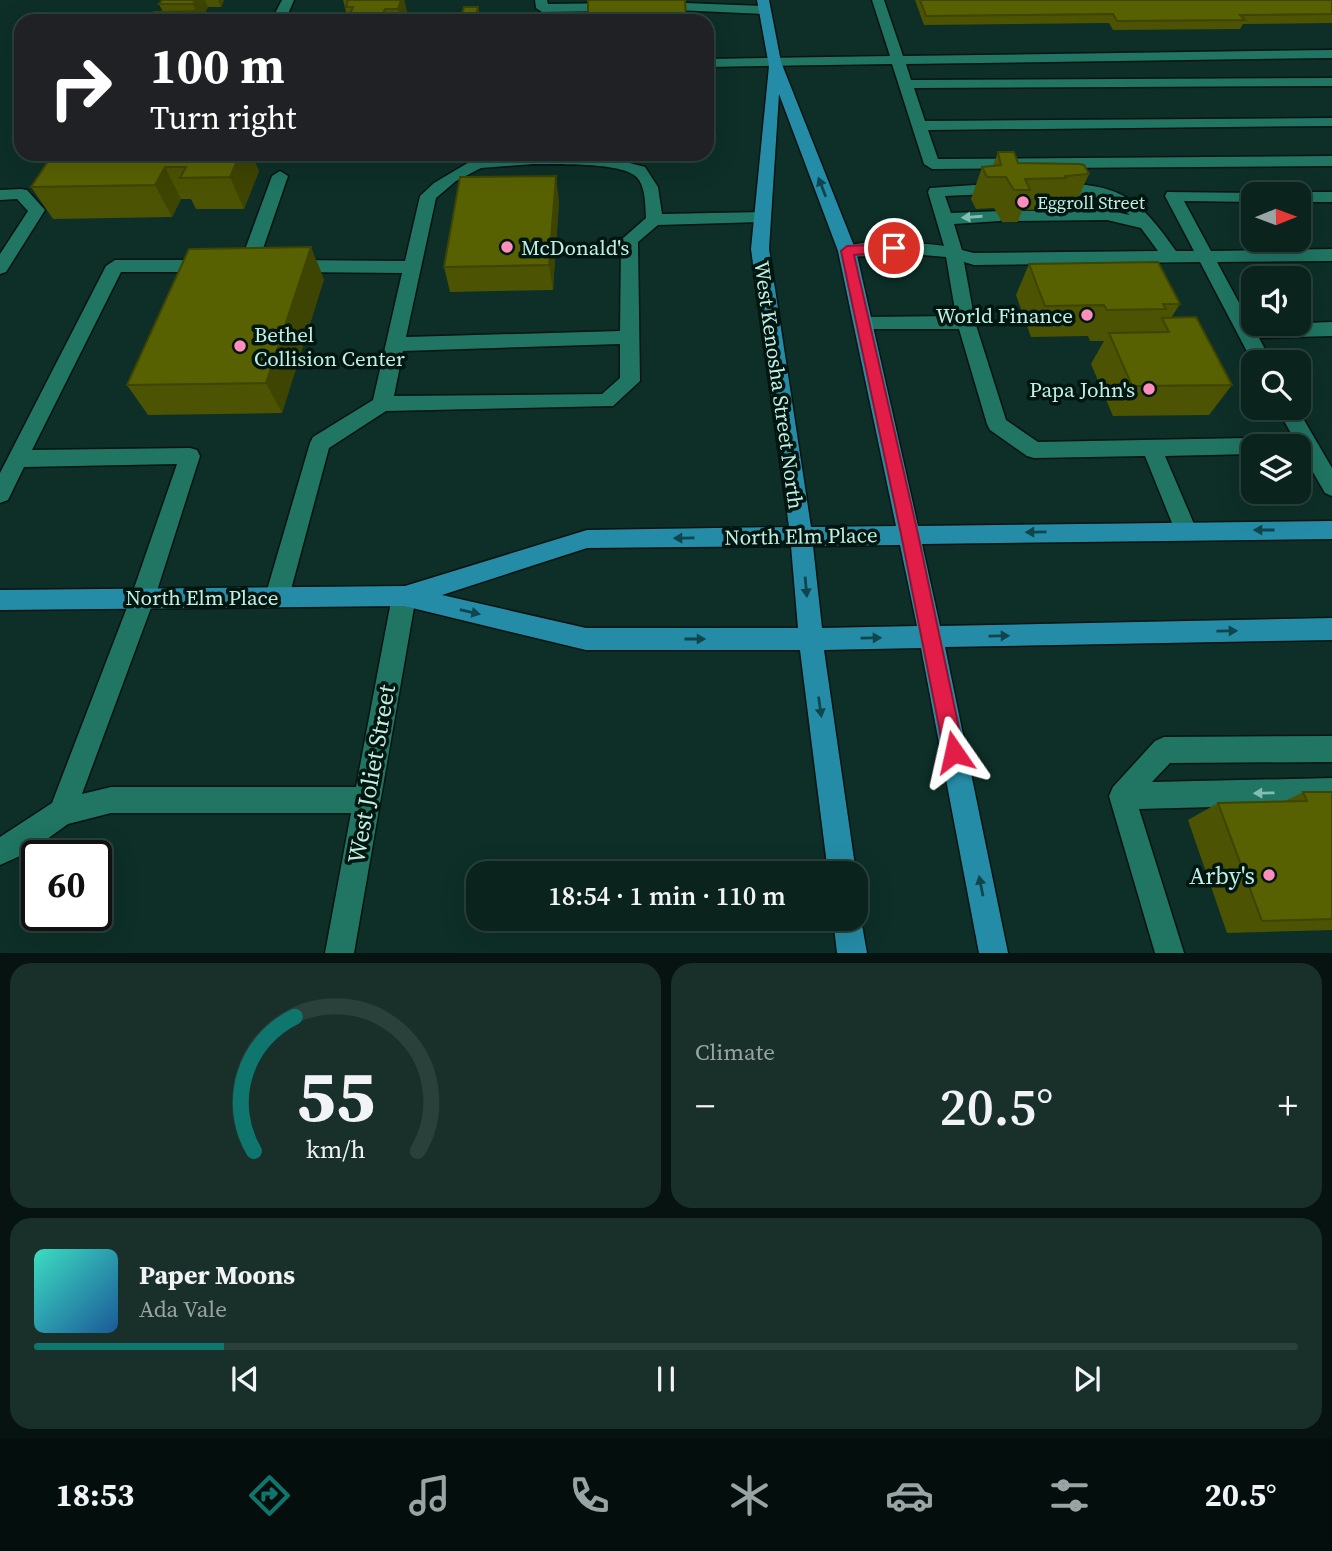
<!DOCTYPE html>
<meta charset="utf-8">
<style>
body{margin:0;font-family:"Source Serif 4",serif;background:#182f2a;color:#f1f3f6;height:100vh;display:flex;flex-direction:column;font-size:26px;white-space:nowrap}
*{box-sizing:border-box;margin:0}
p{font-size:23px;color:#99a4a4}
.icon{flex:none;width:38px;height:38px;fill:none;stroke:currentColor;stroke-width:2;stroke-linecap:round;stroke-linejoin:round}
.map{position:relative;height:953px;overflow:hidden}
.details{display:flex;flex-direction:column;gap:10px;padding:10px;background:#061310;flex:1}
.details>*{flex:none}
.banner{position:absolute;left:14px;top:14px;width:700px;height:147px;border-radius:21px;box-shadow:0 7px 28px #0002,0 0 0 2px #2a403b;background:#202124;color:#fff;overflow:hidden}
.needle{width:46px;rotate:89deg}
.fabs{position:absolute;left:1241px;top:182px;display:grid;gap:14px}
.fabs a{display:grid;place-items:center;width:70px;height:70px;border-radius:14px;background:#0a231d;box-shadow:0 7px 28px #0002,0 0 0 2px #2a403b;font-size:35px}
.speed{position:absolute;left:21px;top:840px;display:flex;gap:14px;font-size:35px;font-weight:700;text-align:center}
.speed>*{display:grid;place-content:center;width:91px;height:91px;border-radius:50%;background:#0a231d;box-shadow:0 7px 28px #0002,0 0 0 2px #2a403b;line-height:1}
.speed .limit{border:4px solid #111;border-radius:10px;background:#fff;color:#111}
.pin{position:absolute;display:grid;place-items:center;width:60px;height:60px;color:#fff;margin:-30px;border:4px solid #fff;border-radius:50%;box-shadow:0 2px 7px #0007}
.me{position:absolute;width:77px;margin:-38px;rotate:349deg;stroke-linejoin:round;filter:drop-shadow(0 0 5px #0008)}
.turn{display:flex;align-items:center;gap:24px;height:147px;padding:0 21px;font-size:32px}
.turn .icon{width:91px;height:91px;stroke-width:2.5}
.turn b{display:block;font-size:49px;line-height:60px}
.big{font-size:52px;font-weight:600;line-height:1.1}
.details .tile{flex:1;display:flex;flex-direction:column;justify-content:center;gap:10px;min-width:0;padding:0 24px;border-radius:21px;background:#182f2a}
.details .dial{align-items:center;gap:0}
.dial svg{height:182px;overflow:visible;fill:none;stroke:#2a403b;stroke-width:7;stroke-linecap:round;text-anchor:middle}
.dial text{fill:#f1f3f6;stroke:none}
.song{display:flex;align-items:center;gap:21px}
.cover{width:84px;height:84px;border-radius:10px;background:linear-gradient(135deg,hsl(170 70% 55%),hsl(210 70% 35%))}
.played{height:7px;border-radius:4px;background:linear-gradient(90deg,#0f766e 15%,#2a403b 15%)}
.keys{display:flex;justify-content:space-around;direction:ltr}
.heat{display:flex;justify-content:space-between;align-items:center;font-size:38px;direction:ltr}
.details .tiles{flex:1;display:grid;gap:10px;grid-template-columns:1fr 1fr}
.tile:last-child{grid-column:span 2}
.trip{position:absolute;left:466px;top:861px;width:402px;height:70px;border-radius:21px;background:#0a231d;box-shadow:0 7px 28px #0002,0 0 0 2px #2a403b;font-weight:600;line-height:70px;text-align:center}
.menu{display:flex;height:112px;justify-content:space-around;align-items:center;background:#040e0c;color:#99a4a4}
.menu .icon{width:49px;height:49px}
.menu .on{color:#0f766e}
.menu b{font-size:32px;color:#f1f3f6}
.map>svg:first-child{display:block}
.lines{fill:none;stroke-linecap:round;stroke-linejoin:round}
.minor-casing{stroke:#071411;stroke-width:3}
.major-casing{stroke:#071411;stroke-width:3}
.minor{fill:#207563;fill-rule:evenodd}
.major{fill:#258ca7;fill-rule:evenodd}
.wall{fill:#4c5302}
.shaded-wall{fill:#3e4401}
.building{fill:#586102;stroke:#3e4401;stroke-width:2}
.oneway{fill:#0f454c}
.oneway2{fill:#80bfaf}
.route{fill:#e11d48;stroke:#92132f;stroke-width:2}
.poi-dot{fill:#ff8ebb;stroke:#011610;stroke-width:2.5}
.labels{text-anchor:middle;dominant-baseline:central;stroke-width:7;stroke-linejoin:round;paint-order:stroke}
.far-poi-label{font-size:18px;fill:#c0f0e2;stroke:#011610;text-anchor:start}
.poi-label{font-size:21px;fill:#c0f0e2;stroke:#011610;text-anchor:start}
.street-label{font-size:21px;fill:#c0f0e2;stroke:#011610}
.near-street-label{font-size:24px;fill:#c0f0e2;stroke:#011610}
.near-poi-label{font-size:24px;fill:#c0f0e2;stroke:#011610;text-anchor:end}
</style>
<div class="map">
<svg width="1332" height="953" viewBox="0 0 1332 953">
<rect width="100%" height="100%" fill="#0d2f27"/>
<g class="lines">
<defs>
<g id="minor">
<path d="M282,0H294L285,21H271Z"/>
<path d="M535,0H547L548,4L616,3L622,7L616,11L542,12L536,8Z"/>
<path d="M872,0H884L903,56L1332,50V58L906,64L911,80L1332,78V86L914,88L925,121L1332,118V126L928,130L938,159L1332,156V166L932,169L924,164L892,64L707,67V59L890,56Z"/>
<path d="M658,2L764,6L771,10L764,14L653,9V3Z"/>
<path d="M707,124L715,129L713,137L707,138Z"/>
<path d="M533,155L611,158L645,167L658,187L662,214L762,212L770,217L762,222L658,225L638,242L640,381L613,406L386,411L329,448L289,597L285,604L277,607L269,604L265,597L310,443L313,437L373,400L402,273L292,272L283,266L292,260L405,261L420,196L434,183L471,161ZM533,164C556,165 628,161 639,180C646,191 645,206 646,218L621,240L620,331L406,337L436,198L456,181L481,168ZM620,344V378L602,394L394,396L403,351Z"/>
<path d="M280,171L288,176L257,266L248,272L242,270L239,266L272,176Z"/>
<path d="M1053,183C1121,184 1138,197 1176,251H1194L1165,196L1167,192L1259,193L1253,194V202L1184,201L1211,251L1332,249V261L1217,262L1251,325L1332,322V336L1259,338L1272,362L1253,363L1200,262L974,265L964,262L975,322L1006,420L1038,442L1293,437L1277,408H1297L1332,468V496L1325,493L1302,453H1298V446H1253V454L1165,456L1197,531L1194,538L1186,540L1178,538L1145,456L1034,458L1027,456L990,430L987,424L959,329H856L854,324L856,319L863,317L956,316L946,257L911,254L847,257L838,251C850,237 924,243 944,246L928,192L930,188L989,184L997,189L989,194L945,196L951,213L1000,211L1008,216L1016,211L1107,210L1130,215C1097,188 1082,200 1047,192L1045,188ZM1008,216L1016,221L1107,220L1141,228L1158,251L974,253L962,250L954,224L1000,221Z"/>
<path d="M21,189L27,190L45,210L6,272L0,274V254L28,211L17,199L0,200V190Z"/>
<path d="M1298,192H1332V202H1298V194H1292Z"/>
<path d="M115,260H208L217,266L208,272H121L32,450L190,448L197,450L200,456L155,597L82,794L111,787H356L392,596L396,589L404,586L412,589L416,596L354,953H325L351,813H111L68,824L29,852L0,865V837L52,803L131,597L177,464L24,467L8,500L0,503V473L106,266Z"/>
<path d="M1332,736V762L1170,763L1152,782L1332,778V804L1139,809L1184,953H1155L1109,796L1113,787L1155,741L1164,737Z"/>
</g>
<g id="major">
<path d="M757,0H769L781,62L856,251L918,526L1332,521V539L922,544L940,626L1332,618V640L945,647L1008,953H979L921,648L824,650L856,873H828L800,650H586L404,606L0,610V590L405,586L587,530L789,527L751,249L769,66ZM779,94L838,251L896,526L811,527L769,249ZM900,545L917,626L822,628L813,546ZM791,546L798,628H586L442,595L587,548Z"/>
<path d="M856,908L861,919L867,953H837L833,919H856Z"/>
</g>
</defs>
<use href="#minor" class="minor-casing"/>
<use href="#major" class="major-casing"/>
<use href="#minor" class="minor"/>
<use href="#major" class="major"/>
</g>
<g class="wall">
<path d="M162,0H224L221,7H208L203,16L205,21H149L163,12L159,4Z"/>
<path d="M343,0H404L407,12L404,21H347L349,17L347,16Z"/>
<path d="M588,0H685L686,21H588Z"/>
<path d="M915,0H1332V23L1243,24L1240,29L1113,30L1109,23L924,25Z"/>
<path d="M998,152L1018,163L1089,174L1075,205L1054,207L1053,209L1022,210L1018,222H1002L994,208L976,209L971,199L982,167L993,166Z"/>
<path d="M40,154H183L259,171L244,209H196L191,199H181L172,217L53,219L31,187L51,157H42Z"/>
<path d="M559,201L553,290L450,292L444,267Z"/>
<path d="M1029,264L1180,304L1171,318L1232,385L1209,415L1113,416L1091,364L1104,341H1090L1088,336L1031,337L1016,295Z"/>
<path d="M324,279L282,413L148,415L127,385Z"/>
<path d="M1303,792H1332V930L1227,933L1188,820L1218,803L1283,802Z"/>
</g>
<g class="shaded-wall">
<path d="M195,0H205L208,7L203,16L205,21H196L198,16L193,4Z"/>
<path d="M218,0H224L221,7Z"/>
<path d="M401,0H404L407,12L404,21H401L398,9Z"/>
<path d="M478,7L480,16L479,21H475Z"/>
<path d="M385,9L388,21H380Z"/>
<path d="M240,154H252L259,171L244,209L230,177Z"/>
<path d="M165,167L181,199L172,217L155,185Z"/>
<path d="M556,176L559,201L553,290L549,265Z"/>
<path d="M311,247L324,279L282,413L266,383Z"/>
</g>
<g class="building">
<path d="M162,0H195L193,4H159Z"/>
<path d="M348,0H401L398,9H385L380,21H347L353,7H346Z"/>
<path d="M588,0H685L686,18L588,19Z"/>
<path d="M920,0H1332V14L1240,15L1245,20L1117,21L1113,14L926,16Z"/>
<path d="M464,7H478L475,21H453L455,14H462Z"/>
<path d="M201,11L196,20L149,21L154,12Z"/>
<path d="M998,152H1014L1018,163L1079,164L1084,165L1089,174L1065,176L1066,178L1025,179L1030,190H1014L1006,177H987L982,167L1001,165Z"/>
<path d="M53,154H240L230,177L180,178L186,167H165L155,185L31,187Z"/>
<path d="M556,176L549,265L444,267L460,177Z"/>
<path d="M311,247L266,383L127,385L189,249Z"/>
<path d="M1158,262L1180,304H1163L1166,309L1107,310L1104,305L1045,306L1029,264Z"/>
<path d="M1196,317L1232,385L1132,386L1109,333L1169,332L1162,318Z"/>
<path d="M1303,792H1332V919L1262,921L1218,803L1307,801Z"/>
</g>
<defs><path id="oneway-solid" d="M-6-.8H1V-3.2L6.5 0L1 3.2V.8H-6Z" transform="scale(1.75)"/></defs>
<g class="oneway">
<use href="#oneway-solid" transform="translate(822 187) rotate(-111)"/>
<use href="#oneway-solid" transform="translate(1264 530) rotate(180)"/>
<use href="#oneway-solid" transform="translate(1036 532) rotate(179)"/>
<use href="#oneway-solid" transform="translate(684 538) rotate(179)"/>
<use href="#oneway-solid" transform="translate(806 587) rotate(85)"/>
<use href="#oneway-solid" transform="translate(470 612) rotate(13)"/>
<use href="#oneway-solid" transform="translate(1227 631) rotate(-1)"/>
<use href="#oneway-solid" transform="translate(999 636) rotate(-1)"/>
<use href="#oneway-solid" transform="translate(871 638) rotate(-1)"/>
<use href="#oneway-solid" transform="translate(695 639)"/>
<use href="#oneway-solid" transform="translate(820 707) rotate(82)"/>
<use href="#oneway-solid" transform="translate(981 886) rotate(-101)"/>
</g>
<g class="oneway2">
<use href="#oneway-solid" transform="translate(972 217) rotate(176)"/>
<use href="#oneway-solid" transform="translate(1264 793) rotate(179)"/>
</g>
<path class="route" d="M894,244L901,248L899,251L854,255L918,534L964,752L961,759L954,762L947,759L944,752L901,534L841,251L847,246Z"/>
<g class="poi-dot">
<circle cx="1023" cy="202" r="7"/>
<circle cx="507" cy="247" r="7"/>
<circle cx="1087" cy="315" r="7"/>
<circle cx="240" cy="346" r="7"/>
<circle cx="1149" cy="389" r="7"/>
<circle cx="1269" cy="875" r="7"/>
</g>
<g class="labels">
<g class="far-poi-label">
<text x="1037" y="202">Eggroll Street</text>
</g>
<g class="poi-label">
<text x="521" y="247">McDonald's</text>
<text x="1073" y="315" text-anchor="end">World Finance</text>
<text x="254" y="334">Bethel<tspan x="254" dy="24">Collision Center</tspan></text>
<text x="1135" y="389" text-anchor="end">Papa John's</text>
</g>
<g class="street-label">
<text transform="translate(779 385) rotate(82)">West Kenosha Street North</text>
<text transform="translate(801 536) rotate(-1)">North Elm Place</text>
<text x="202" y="597">North Elm Place</text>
</g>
<g class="near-street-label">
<text transform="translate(371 774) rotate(-80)">West Joliet Street</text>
</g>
<g class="near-poi-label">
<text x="1255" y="875">Arby's</text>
</g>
</g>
</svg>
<div class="fabs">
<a><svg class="needle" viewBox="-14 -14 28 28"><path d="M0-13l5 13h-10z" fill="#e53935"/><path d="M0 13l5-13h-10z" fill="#99a4a4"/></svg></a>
<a><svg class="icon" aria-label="sound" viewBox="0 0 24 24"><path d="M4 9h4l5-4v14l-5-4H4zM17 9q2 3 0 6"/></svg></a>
<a><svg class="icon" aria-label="search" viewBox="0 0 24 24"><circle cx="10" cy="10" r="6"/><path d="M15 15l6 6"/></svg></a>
<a><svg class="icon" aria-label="layers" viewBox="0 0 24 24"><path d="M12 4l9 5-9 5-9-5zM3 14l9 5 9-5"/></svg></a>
</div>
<div class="speed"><div class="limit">60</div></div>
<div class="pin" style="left:894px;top:248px;background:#d93025"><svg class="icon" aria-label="arrive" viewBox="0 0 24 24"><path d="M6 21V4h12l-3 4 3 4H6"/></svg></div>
<svg class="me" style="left:954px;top:752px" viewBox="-20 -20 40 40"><path d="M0-17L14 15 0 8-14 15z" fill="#e11d48" stroke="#fff" stroke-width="4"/></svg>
<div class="trip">18:54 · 1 min · 110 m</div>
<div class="banner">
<div class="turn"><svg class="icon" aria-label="right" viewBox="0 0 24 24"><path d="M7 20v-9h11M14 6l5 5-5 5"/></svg><div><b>100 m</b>Turn right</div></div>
</div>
</div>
<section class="details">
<div class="tiles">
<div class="tile dial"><svg viewBox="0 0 100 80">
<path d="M14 69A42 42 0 1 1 86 69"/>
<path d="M14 69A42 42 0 0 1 32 10" stroke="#0f766e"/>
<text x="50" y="56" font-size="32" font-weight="700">55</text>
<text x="50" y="72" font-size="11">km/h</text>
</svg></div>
<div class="tile"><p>Climate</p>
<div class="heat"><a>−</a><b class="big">20.5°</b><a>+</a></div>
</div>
<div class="tile">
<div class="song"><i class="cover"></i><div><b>Paper Moons</b><p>Ada Vale</p></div></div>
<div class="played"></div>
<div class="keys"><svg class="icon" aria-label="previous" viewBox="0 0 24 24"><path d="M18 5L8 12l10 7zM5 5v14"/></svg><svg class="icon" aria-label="pause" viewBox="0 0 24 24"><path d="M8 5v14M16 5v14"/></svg><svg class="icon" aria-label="next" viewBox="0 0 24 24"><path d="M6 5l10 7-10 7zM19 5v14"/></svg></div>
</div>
</div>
</section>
<nav class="menu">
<b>18:53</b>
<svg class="icon on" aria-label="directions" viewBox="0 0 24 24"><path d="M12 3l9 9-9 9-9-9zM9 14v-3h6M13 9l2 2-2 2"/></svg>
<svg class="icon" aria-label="music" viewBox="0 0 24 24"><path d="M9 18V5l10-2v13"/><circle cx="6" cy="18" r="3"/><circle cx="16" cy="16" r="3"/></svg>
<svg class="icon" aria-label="phone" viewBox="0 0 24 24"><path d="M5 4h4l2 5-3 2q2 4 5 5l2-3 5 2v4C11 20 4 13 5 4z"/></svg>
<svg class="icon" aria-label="climate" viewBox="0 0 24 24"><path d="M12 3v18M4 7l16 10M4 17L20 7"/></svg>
<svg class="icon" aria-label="car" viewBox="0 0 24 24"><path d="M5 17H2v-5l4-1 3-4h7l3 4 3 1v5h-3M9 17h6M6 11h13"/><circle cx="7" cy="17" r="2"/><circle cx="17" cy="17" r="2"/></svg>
<svg class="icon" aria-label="filters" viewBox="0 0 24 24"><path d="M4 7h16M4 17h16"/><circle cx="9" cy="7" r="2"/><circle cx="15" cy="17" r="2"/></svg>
<b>20.5°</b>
</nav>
